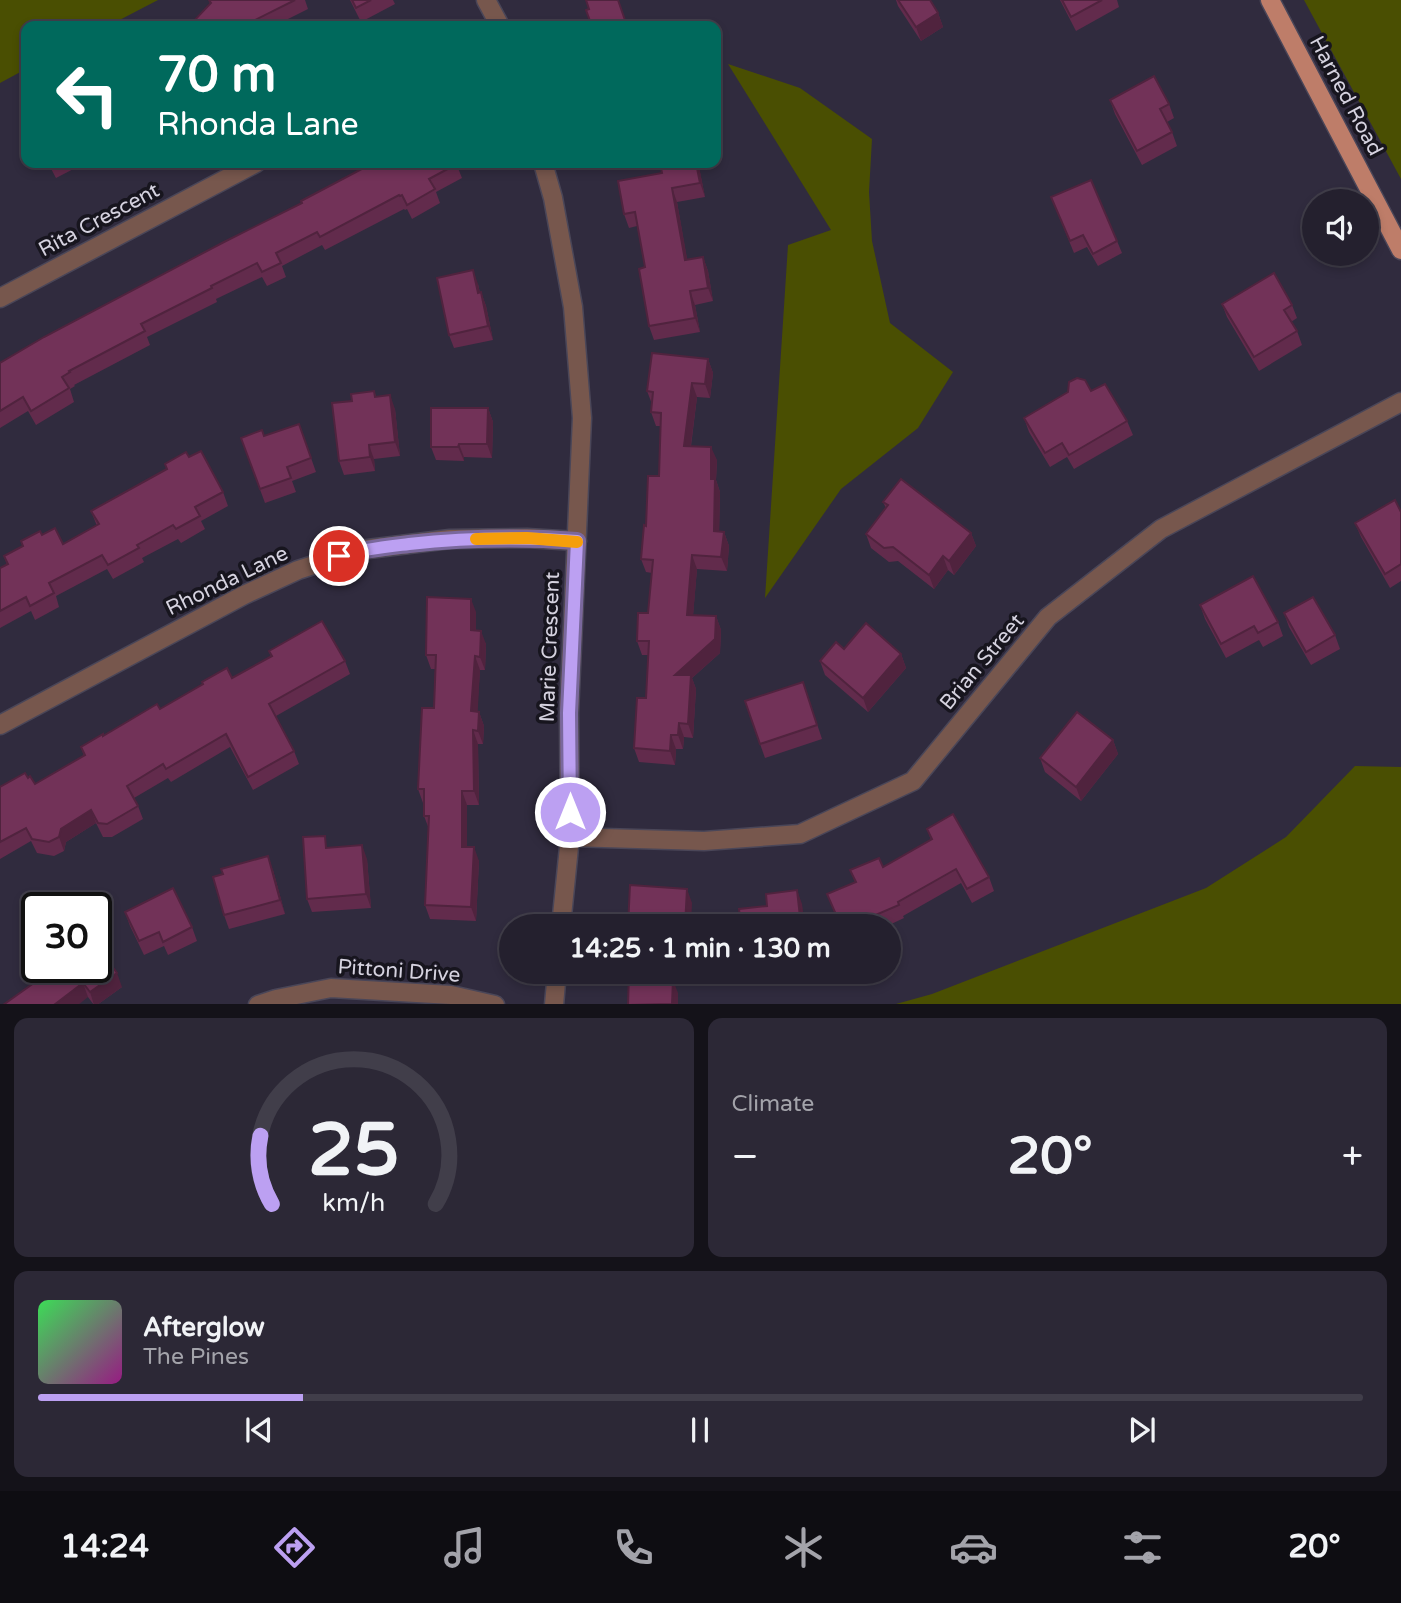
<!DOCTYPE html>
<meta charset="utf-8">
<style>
body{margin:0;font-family:"Varela Round",sans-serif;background:#2c2836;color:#f1f3f6;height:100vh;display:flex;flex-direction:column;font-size:26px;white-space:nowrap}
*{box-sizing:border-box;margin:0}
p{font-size:23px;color:#a3a3aa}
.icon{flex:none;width:38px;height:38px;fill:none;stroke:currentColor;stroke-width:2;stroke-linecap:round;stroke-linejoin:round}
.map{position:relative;height:1004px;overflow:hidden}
.side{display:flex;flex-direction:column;gap:14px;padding:14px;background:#141219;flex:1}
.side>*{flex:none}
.banner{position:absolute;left:21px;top:21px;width:700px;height:147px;border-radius:14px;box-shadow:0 4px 10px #0003,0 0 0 2px #413e4a;background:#00695c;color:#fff;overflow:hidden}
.controls{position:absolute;left:1302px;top:189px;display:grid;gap:14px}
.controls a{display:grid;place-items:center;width:77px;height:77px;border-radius:50%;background:#24202e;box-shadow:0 4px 10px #0003,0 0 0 2px #413e4a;font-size:35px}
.speed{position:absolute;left:21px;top:892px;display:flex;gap:14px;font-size:35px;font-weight:700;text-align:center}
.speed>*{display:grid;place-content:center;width:91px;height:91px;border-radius:50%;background:#24202e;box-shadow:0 4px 10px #0003,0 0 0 2px #413e4a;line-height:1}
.speed .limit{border:4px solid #111;border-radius:10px;background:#fff;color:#111}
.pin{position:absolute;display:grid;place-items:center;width:60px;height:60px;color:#fff;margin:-30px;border:4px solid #fff;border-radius:50%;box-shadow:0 2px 7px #0007}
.me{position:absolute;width:77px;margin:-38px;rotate:0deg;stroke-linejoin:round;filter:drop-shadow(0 0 5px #0008)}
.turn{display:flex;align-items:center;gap:24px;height:147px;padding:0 21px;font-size:32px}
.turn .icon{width:91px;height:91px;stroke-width:2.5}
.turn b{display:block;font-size:49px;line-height:60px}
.big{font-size:52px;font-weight:700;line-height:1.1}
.side .card{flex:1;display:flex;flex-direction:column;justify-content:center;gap:10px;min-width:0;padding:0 24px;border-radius:14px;background:#2c2836}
.side .dial{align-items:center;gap:0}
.dial svg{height:182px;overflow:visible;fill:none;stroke:#413e4a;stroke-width:7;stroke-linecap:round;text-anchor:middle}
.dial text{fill:#f1f3f6;stroke:none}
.song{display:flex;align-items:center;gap:21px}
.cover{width:84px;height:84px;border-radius:10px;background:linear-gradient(135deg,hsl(130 70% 55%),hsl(310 70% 35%))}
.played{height:7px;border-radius:4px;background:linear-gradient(90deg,#bca0f2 20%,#413e4a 20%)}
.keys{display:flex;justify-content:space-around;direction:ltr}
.heat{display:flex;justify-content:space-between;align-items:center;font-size:38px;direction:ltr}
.side .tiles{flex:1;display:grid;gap:14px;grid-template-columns:1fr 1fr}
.card:last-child{grid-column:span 2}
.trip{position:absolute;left:499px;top:914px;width:402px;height:70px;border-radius:35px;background:#24202e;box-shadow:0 4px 10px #0003,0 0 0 2px #413e4a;font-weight:700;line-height:70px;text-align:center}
.tab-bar{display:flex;height:112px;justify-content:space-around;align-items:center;background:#0e0d12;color:#a3a3aa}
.tab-bar .icon{width:49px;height:49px}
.tab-bar .on{color:#bca0f2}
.tab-bar b{font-size:32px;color:#f1f3f6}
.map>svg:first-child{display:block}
.green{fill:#4a4f02}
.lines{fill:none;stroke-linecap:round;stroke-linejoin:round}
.minor-casing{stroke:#4a4658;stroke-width:21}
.major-casing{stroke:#4a4658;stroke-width:21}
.minor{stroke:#77574d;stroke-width:18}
.major{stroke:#be7d69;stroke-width:18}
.wall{fill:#622b4c}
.shaded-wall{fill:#50233e}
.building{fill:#723258;stroke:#50233e;stroke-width:2}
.route-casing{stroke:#7a689d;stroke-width:18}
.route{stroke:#bca0f2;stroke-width:12}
.slow{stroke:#f59e0b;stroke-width:12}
.labels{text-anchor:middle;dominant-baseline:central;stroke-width:7;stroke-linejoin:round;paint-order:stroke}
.street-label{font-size:21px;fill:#d5d2df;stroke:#17151e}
</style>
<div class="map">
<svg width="1401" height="1005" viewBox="0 0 1401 1005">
<rect width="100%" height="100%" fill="#302b3e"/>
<g class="green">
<path d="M0,0H158L108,26H26V69L0,83Z"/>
<path d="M1304,0H1401V179Z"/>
<path d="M728,64L800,88L872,139L869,192L872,241L890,323L953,372L918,428L841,489L765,598L788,245L831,230Z"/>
<path d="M1355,766L1401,767V1004H896L932,994L1206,888L1286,837Z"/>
</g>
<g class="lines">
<defs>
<g id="minor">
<path d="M486,0L500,26"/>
<path d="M543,163L553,198L573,307L582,418L569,713L570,837L561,926"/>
<path d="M0,298L256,163"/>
<path d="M0,725L244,595L298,570L360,550L450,539L527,538L577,541"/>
<path d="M570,837L704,841L800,834L913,781L1048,617L1161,529L1401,402"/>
<path d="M258,1005L276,999L331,988L451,995L495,1005"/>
<path d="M554,1005L557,971"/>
</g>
<path id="major" d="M1270,0L1401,250"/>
</defs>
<use href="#minor" class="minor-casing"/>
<use href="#major" class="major-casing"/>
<use href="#minor" class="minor"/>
<use href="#major" class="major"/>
</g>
<g class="wall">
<path d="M209,0H305L308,9L274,26H186L192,23L210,4Z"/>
<path d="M350,0H393L395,4L361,22Z"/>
<path d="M896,0H930L938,13L943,27L921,41L898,6Z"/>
<path d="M1060,0H1117L1119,7L1076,31Z"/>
<path d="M1110,100L1169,104L1174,118L1167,122L1172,132L1177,146L1142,165L1115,114Z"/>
<path d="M48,163H85L56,178Z"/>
<path d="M456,163L462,178L436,192L440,203L412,219L407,209L405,210L404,209L325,250L322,245L282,266L286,277L267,286L262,277L216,299L217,302L147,337L150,345L74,385L75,386L70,389L74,402L36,425L28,411L0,428V363Z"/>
<path d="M660,163H698L705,197L677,202L687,260L703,257L708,271L713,301L695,305L700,332L654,340L649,326L645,267L637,226L629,228L624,214L662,173Z"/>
<path d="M1051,197L1117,241L1122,253L1098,266L1087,247L1074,253Z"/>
<path d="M478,284L480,293L481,292L486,306L493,340L454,348L449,335Z"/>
<path d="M1222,304L1292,305L1297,318L1291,322L1297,331L1302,345L1259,371L1227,317Z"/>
<path d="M708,359L713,373L710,398L697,397L691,446L717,460L716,480L720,492L719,532H724L729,546L727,571L697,569L693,615L716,616L721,630L720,653L692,678L696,689L693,738L684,737L683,749H676L675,765L639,762L634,748L646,698L649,655H642L637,641L648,613L652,573L646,572L641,559L646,526L659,476L661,426H656L651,412L652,404L647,391Z"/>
<path d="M374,391L376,396L395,409L400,456L374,459L375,471L344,475L339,461L352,401Z"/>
<path d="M1091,391L1127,421L1133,435L1074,469L1067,457L1050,467L1029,432L1024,418Z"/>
<path d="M488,408L493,422L492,458L464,457V461L436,460L431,447Z"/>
<path d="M299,424L316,472L292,481L296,492L265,503L241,438L264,436Z"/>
<path d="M189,457L223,492L228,506L201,521L205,529L181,543L178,539L142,558L144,562L113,579L107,569L56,596L59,607L35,620L31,611L0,628V568L7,565L4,556L23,546L21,541L42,535L63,544L97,526L91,511L167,469L165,464Z"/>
<path d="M883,502L971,533L976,546L954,575L948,570L934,589L898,561L889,562L871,548L866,534L886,508Z"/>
<path d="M1401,512V581L1390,588L1361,537L1355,523Z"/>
<path d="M1200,605L1278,622L1283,636L1263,647L1259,640L1226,658L1205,619Z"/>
<path d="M476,612V630L486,644L485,670H480L477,712H479L484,726L483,744H478L479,805H467V847L479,861L476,921L430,919L425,905L429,829L424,816V803H423L418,789L434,708L435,669H431L426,655Z"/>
<path d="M1284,613L1335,635L1340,649L1311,665L1289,627Z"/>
<path d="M844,649L901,654L906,668L868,712L825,675L820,661Z"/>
<path d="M269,651L345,661L350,674L276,716L294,751L299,764L253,790L230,747L171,782L168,778L134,798L138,806L143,819L112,837H103L96,823L66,842L64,851L54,856L37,853L31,841L0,859V787L28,778L35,784L84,756L81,747L160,709L232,678L271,657Z"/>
<path d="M803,682L822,739L765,758L745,701Z"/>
<path d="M1113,740L1118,754L1081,801L1045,772L1040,758Z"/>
<path d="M927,829L989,877L994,891L972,903L961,883L903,916L904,918L887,926H840L827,894L855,882L850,870L883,867L931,840Z"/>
<path d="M367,859L371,908L312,912L307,899Z"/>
<path d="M273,870L285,914L229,929L224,915Z"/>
<path d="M125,912L192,927L197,941L168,955L164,946L144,955L130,926Z"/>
<path d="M41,970L122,987L97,1005H94L88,997L43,976Z"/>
<path d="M767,971H810V977L770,981Z"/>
</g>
<g class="shaded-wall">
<path d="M938,13L943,27L921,41L916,27Z"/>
<path d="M696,163H698L699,166L705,197L700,183Z"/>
<path d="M672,188L677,202L690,274L685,260Z"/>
<path d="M703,257L708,271L713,301L708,288Z"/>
<path d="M473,270L478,284L483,307L478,293Z"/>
<path d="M690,291L695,305L700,332L695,318Z"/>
<path d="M481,292L486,306L493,340L488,326Z"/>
<path d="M708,359L713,373L710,398L705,384Z"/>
<path d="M692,383L697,397L689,459L684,446Z"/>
<path d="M390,395L395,409L400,456L395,442Z"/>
<path d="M488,408L493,422L492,458L487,444Z"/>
<path d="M459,444L464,457V461L458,447Z"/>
<path d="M369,445L374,459L375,471L370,457Z"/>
<path d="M711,447L717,460L716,480L720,492L719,545L714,531L711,479Z"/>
<path d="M724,532L729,546L727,571L721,557Z"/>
<path d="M971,533L976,546L954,575L949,561Z"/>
<path d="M692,555L697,569L692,629L687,615Z"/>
<path d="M943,556L948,570L934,589L929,575Z"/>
<path d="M471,599L476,612V644L471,630Z"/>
<path d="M716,616L721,630L720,653L692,678L696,689L693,738L688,724L675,675Z"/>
<path d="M481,631L486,644L485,670L480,657Z"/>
<path d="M901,654L906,668L868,712L863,698Z"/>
<path d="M475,656L480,670L477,725L471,711Z"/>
<path d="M479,712L484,726L483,744L478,731Z"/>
<path d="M679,723L684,737L683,749L678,735Z"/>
<path d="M473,730L478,744L479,805L474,791Z"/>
<path d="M671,735L676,749L675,765L670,751Z"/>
<path d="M1113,740L1118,754L1081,801L1076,787Z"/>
<path d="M462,791L467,805V861L462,847Z"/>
<path d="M91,810L96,823L66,842L64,851L59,837L61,829Z"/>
<path d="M362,845L367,859L371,908L366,894Z"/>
<path d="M474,847L479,861L476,921L471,907Z"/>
<path d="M268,856L273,870L285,914L280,900Z"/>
<path d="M687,889L692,903L691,926H685Z"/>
<path d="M797,890L802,904L805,926H801Z"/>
<path d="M659,971H665L664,993L659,979Z"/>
<path d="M117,973L122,987L97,1005H94L90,992Z"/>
<path d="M673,980L678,993V1005H673Z"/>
<path d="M83,983L88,997L78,1005H54Z"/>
</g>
<g class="building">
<path d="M209,0H295L247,24L249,26H186L192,23L211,3Z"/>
<path d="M352,0H371L356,8Z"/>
<path d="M586,0H618L627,26H580L579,25L590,21L586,10L589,9Z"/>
<path d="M898,0H930L938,13L916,27Z"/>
<path d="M1062,0H1102L1071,17Z"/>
<path d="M1154,76L1169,104L1160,109L1172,132L1137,151L1110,100Z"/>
<path d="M373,163H456L457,164L429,179L435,189L407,205L402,195L400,196L399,195L320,237L317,232L276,253L281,263L262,272L257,263L211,286L212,288L141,324L145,331L69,371L70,372L62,377L69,388L31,411L23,397L0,411V363L44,337L224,242L302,203L301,201Z"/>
<path d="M660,163H696L700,183L672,188L685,260L703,257L708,288L690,291L695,318L649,326L639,269L645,267L635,212L624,214L618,181L662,173Z"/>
<path d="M1091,180L1117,241L1093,254L1083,235L1070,241L1051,197Z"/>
<path d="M473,270L478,293L481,292L488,326L449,335L437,278Z"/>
<path d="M1274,273L1292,305L1284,310L1297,331L1254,357L1222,304Z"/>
<path d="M652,353L708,359L705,384L692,383L684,446L711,447V479H715L714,531L724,532L721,557L692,555L687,615L716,616L715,639L675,675H691L688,724L679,723L678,735H671L670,751L634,748L637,698H646L649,641H637L638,613H648L653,560L641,559L644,525L646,526L648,476H659L661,413L651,412L653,392L647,391Z"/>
<path d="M1077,378L1085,380L1091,391L1105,384L1127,421L1069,455L1062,443L1045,453L1024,418L1068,392L1069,382Z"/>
<path d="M374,391L375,397L390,395L395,442L369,445L370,457L339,461L332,403L352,401L351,394Z"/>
<path d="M431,408H488L487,444H459L458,447H431Z"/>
<path d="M299,424L311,458L287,467L291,478L260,489L241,438L262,430L264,436Z"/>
<path d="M201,451L223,492L195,507L200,516L176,529L173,525L137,545L139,548L108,565L102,555L49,583L54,593L30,606L26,597L0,611V568L8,564L4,556L23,546L21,541L40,531L42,535L55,528L63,544L99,524L91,511L167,469L165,464L186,452L189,457Z"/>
<path d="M901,479L971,533L949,561L943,556L929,575L893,547L884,548L866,534L888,505L883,502Z"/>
<path d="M1395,500L1401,512V564L1385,574L1355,523Z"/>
<path d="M1253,576L1278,622L1258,633L1254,626L1221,644L1200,605Z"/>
<path d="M427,597L471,599V630L481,631L480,657L475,656L471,711L479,712L478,731L473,730L474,791H462V847H474L471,907L425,905L429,816H424V789H418L422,708H434L436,655H426Z"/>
<path d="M1313,597L1335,635L1306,652L1284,613Z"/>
<path d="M322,621L345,661L269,704L294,751L248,777L226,734L166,769L163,764L127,786L138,806L107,824L98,823L91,810L61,829L59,837L49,842L32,839L26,828L0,842V787L25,773L28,778L30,776L35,784L85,755L81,747L103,734V736L157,704L160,709L203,684L202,682L227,668L232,678L272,656L269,651Z"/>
<path d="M866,623L901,654L863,698L820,661L836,642L844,649Z"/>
<path d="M803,682L817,725L760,744L745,701Z"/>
<path d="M1077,712L1113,740L1076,787L1040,758Z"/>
<path d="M953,814L989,877L967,889L956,869L898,902L899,905L850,926H841L827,894L856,882L850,870L879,858L883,867L932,839L927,829Z"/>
<path d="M325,836L326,848L362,845L366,894L307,899L303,837Z"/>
<path d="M268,856L280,900L224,915L213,877L223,874L221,869Z"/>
<path d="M630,885L687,889L685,926H628Z"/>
<path d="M173,888L192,927L163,942L159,932L139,941L125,912Z"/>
<path d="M797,890L801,926H741L739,909L767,906L766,894Z"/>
<path d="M96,944L117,973L90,992L83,983L54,1005H3L45,975L41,970L44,968H96Z"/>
<path d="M629,971H659V979L673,980L672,1004L628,1005Z"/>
</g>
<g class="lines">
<defs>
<path id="route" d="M339,556C363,549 384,547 409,544C465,538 521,537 577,541L569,713L570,812"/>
</defs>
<use href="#route" class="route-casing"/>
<use href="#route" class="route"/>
<path class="slow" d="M476,539L527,538L577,542"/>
</g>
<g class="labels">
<g class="street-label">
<text transform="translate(1346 96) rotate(62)">Harned Road</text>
<text transform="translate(99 220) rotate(-28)">Rita Crescent</text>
<text transform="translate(227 581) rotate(-26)">Rhonda Lane</text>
<text transform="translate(550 647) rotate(-88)">Marie Crescent</text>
<text transform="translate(982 662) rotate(-50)">Brian Street</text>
<text transform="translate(399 971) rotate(4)">Pittoni Drive</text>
</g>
</g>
</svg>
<div class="controls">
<a><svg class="icon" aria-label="sound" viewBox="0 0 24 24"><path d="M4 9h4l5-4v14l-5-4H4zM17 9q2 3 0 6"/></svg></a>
</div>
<div class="speed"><div class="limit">30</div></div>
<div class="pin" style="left:339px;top:556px;background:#d93025"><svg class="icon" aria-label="arrive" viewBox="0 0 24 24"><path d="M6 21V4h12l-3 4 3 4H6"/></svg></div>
<svg class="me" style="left:570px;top:812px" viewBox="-20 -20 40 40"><circle r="17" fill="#bca0f2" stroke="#fff" stroke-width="3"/><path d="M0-11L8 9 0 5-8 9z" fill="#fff"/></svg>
<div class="trip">14:25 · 1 min · 130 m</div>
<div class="banner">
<div class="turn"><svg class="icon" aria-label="left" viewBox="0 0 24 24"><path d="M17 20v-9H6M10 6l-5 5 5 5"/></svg><div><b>70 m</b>Rhonda Lane</div></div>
</div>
</div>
<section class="side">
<div class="tiles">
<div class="card dial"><svg viewBox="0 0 100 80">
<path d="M14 69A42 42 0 1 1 86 69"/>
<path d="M14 69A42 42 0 0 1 9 39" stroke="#bca0f2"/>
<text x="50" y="56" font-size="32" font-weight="700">25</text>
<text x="50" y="72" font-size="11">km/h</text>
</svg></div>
<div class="card"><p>Climate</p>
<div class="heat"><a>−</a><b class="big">20°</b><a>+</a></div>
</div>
<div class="card">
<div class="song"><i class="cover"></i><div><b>Afterglow</b><p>The Pines</p></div></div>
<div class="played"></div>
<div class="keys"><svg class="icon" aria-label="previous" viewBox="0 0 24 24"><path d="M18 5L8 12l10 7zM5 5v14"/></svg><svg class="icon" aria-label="pause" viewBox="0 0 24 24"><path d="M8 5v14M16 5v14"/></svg><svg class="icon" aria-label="next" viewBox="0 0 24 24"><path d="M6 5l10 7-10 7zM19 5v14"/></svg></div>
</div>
</div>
</section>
<nav class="tab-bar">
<b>14:24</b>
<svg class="icon on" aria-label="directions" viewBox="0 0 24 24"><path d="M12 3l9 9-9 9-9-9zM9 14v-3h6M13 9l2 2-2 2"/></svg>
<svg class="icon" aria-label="music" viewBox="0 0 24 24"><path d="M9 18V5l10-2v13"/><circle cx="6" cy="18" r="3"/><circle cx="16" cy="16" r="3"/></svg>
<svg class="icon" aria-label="phone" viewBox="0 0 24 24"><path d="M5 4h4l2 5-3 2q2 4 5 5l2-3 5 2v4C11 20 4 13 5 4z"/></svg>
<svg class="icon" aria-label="climate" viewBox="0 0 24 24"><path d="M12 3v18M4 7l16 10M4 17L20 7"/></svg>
<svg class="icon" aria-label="car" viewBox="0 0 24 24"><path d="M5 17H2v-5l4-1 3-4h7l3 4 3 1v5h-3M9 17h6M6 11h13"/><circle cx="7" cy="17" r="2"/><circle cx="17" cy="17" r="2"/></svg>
<svg class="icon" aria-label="filters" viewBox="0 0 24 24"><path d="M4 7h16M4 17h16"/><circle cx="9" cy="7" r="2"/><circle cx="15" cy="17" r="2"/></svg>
<b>20°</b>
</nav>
